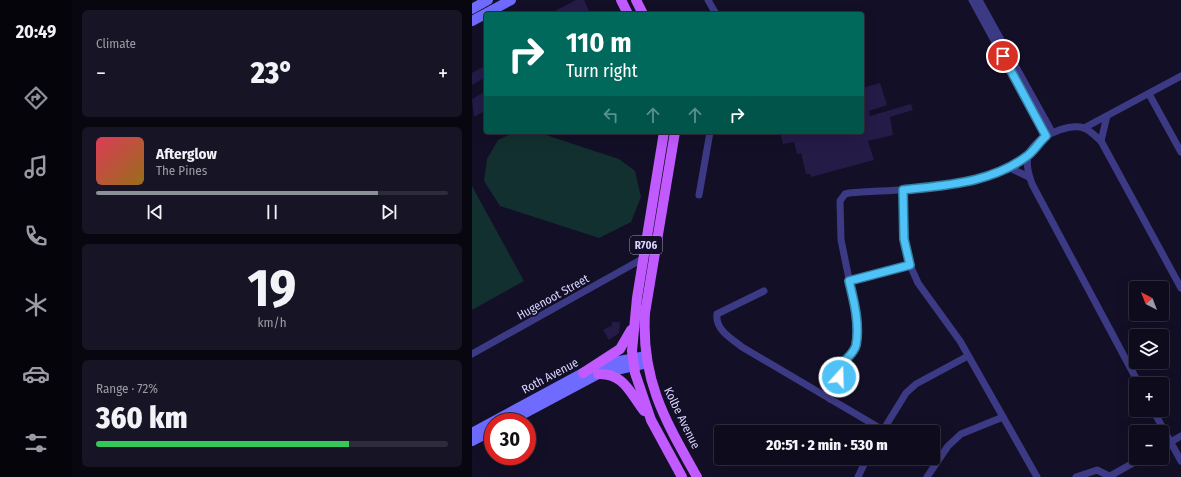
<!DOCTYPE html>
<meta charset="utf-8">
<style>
body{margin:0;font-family:"Fira Sans Condensed",sans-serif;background:#171425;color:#f1f3f6;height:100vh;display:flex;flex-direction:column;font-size:15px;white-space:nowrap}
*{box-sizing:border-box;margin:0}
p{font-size:13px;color:#9b9ba3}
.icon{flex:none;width:22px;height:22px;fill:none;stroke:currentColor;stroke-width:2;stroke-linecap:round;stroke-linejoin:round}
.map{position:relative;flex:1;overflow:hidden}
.sheet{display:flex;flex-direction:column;gap:10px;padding:10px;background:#08060f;width:400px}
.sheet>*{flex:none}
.banner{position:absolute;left:12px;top:12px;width:380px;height:122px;border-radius:4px;box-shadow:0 4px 16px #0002,0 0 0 1px #2e2b3b;background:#00695c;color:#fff;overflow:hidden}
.needle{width:26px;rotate:318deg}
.buttons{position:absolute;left:657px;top:281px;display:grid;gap:8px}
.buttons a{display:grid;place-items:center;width:40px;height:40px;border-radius:4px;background:#0e0b1c;box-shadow:0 4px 16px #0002,0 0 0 1px #2e2b3b;font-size:20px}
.speed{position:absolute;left:12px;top:413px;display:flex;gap:8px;font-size:20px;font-weight:700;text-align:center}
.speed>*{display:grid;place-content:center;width:52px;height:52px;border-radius:50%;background:#0e0b1c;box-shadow:0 4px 16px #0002,0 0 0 1px #2e2b3b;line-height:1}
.speed .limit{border:6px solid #d22;background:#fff;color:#111}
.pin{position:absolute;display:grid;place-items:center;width:34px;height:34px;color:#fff;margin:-17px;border:2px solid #fff;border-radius:50%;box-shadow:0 1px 4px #0007}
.me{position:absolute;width:44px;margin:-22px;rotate:20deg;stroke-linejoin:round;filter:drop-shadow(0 0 3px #0008)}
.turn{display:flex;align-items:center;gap:14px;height:84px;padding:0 16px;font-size:18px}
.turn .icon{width:52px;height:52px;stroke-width:2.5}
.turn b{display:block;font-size:28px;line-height:34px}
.lanes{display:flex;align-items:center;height:38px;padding:0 16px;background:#0003;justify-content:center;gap:20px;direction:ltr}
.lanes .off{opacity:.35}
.big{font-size:30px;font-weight:800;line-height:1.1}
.sheet .card{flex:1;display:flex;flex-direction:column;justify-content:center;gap:6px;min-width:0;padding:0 14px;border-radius:6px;background:#171425}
.sheet .dial{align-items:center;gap:0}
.dial b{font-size:52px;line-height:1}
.song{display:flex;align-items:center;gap:12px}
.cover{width:48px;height:48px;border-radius:6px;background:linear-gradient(135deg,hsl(350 70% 55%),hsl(40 70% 35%))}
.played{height:4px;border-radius:2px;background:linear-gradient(90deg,#8c9099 80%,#2e2b3b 80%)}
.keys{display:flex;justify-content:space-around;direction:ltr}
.heat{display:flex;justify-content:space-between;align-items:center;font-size:22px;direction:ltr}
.charge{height:6px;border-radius:3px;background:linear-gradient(90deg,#34c759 72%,#2e2b3b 0)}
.trip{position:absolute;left:242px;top:425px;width:226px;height:40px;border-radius:4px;background:#0e0b1c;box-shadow:0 4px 16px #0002,0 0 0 1px #2e2b3b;font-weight:800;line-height:40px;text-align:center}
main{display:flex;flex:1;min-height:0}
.tab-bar{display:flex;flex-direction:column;width:72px;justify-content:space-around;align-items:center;background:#06040b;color:#9b9ba3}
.tab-bar .icon{width:28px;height:28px}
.tab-bar .on{color:#8c9099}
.tab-bar b{font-size:18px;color:#f1f3f6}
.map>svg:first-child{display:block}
.green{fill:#12302f}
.building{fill:#241b47}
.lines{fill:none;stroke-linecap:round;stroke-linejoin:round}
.street{stroke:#3d3a85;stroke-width:7}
.secondary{stroke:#6f6bff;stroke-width:10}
.primary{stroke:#c25bff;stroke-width:10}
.route-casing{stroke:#337fa1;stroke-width:10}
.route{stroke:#4fc3f7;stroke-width:7}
.labels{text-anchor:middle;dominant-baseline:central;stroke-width:4;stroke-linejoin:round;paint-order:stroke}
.shield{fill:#130f26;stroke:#9e99be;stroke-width:1}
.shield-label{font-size:11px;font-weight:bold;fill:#d9d4ff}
.street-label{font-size:12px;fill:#d9d4ff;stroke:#130f26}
</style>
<main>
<nav class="tab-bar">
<b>20:49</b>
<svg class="icon on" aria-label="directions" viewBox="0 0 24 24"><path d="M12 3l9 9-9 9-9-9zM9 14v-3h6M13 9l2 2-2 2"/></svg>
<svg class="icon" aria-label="music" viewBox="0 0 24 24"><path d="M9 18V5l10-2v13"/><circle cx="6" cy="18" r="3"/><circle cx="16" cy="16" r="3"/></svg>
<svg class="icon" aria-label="phone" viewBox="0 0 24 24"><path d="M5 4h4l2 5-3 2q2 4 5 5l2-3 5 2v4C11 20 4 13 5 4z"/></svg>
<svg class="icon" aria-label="climate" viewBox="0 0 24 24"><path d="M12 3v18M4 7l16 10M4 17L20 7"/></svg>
<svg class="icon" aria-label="car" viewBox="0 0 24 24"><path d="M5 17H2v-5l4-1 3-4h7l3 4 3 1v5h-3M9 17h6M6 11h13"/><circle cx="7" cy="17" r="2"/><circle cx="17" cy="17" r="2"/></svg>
<svg class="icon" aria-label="filters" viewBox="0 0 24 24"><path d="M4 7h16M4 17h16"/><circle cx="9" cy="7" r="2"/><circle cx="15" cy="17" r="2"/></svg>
</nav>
<section class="sheet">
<div class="card"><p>Climate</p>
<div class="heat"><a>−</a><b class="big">23°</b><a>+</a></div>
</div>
<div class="card">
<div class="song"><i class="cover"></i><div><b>Afterglow</b><p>The Pines</p></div></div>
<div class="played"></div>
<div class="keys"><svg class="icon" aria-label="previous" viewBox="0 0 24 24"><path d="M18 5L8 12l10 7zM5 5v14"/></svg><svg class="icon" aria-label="pause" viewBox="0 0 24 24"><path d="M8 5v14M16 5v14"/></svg><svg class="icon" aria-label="next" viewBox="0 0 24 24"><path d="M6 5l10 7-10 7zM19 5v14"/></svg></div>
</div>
<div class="card dial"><b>19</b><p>km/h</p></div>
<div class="card"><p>Range · 72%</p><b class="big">360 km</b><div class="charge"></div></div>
</section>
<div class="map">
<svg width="709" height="477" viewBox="0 0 709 477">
<rect width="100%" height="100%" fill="#130f26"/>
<g class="green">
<path d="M43,132H65L147,159L163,171L169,197L159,222L127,238L28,206L12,181L15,159L26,140Z"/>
<path d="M0,186L52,281L0,310Z"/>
</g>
<g class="building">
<path d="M104,0H112L117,11L112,14H77Z"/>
<path d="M14,65V77L0,85V73Z"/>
<path d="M408,83L415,105L397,111L398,116L439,104L441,110L418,117L421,135L396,141L402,160L339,177L338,174H334L329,153L325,154L322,142L311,144L309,135L320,134L319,132H390V88Z"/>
<path d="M14,91V110L2,117L0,99Z"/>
<path d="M140,322H148L147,333L137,340L131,330L138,326L139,328Z"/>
</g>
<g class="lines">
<g class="street">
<path d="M236,0L244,14"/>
<path d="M500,0L574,136"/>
<path d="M507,0L580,132"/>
<path d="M677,94L709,152"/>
<path d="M612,128L709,76"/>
<path d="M629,141L635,116"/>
<path d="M536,167L557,177"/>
<path d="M431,189L432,239L438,265L446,283L488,341L565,477"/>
<path d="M227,195L238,132"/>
<path d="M377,281L438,265"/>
<path d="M292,291L245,314C243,330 260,339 270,347L411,430"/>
<path d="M0,354L172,258"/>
<path d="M667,384L560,184C557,175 554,166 556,157C559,139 595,122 612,128C618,130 624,137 629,141L709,288"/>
<path d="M358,399L360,390L367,380V369L381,352L384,344L383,308L369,240L368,201L373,194L377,193C418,190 461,190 500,181C520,176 538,166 556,156"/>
<path d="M681,410L709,461"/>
<path d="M410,432L434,393L444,384L496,356"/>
<path d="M690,447L709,436"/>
<path d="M638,476L670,458"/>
<path d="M386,477L395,458"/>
<path d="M455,477L476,446L489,434L531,417"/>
<path d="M604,477L625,470L639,477"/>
</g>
<g class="secondary">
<path d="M0,9L16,0"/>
<path d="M0,21L39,0"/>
<path d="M36,422L126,374L171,364"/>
<path d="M0,433L111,373L137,363L174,356"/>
<path d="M0,441L21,430"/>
</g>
<g class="primary">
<path d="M149,0L156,14"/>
<path d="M164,0L171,14"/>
<path d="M192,132L165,298L160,351L163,373L179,420L210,477"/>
<path d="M203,132L173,313C169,380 193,420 225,477"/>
<path d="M111,373L148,349L159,330"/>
<path d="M126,374C152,373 158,393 172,411"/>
</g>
</g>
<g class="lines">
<defs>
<path id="route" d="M367,377C365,361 381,358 384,345C388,325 382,301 377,281L438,265L432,239L431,190C473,185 520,183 555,156C562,151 567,142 574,136L531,56"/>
</defs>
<use href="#route" class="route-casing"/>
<use href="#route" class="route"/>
</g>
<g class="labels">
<rect class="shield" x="158" y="236" width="32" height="18" rx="3"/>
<g class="shield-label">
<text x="174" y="245">R706</text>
</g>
<g class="street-label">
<text transform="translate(81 297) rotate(-29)">Hugenoot Street</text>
<text transform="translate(78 376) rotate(-28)">Roth Avenue</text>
<text transform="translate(210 418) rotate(64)">Kolbe Avenue</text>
</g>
</g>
</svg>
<div class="buttons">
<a><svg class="needle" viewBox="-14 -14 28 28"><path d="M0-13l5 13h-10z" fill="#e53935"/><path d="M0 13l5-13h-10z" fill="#9b9ba3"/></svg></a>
<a><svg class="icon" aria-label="layers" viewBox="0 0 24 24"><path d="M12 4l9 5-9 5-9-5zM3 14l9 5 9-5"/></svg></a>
<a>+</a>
<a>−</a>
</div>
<div class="speed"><div class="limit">30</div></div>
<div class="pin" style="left:531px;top:56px;background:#d93025"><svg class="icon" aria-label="arrive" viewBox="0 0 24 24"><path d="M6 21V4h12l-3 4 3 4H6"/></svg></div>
<svg class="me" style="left:367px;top:377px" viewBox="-20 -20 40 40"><circle r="17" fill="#4fc3f7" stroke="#fff" stroke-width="3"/><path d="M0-11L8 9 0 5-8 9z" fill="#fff"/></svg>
<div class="trip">20:51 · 2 min · 530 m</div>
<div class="banner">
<div class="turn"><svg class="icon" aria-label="right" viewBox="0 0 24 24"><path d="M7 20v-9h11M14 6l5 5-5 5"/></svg><div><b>110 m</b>Turn right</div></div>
<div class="lanes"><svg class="icon off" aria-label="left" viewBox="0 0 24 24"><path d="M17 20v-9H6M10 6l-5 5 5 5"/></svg><svg class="icon off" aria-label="ahead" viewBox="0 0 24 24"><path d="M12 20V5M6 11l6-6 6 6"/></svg><svg class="icon off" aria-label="ahead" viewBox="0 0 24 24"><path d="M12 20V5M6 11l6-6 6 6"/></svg><svg class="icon" aria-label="right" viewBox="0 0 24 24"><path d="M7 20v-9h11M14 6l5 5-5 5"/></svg></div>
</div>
</div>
</main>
